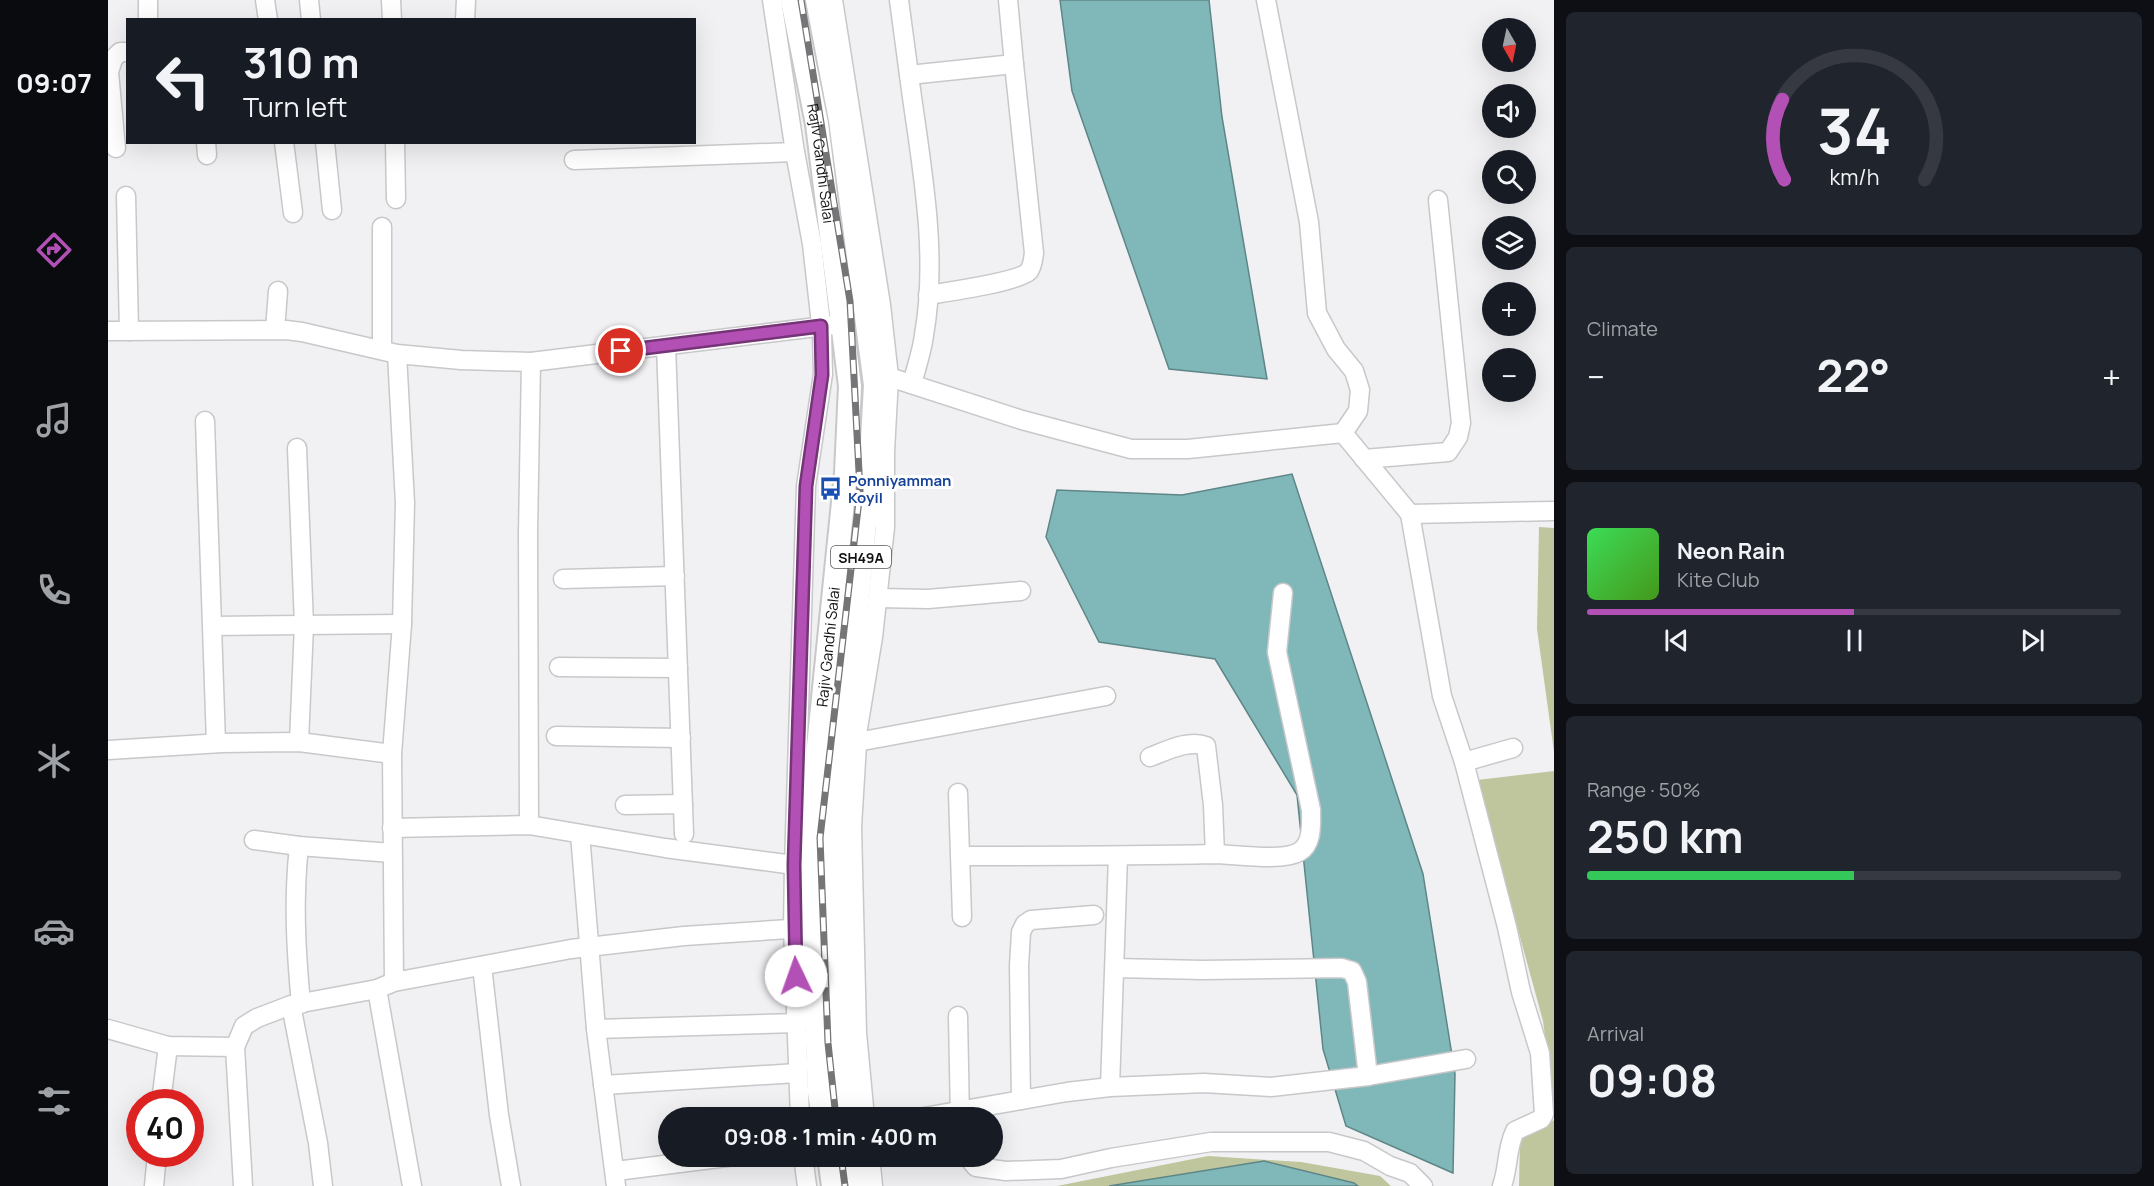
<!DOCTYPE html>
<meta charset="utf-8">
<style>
body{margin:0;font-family:Manrope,sans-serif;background:#20242c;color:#f1f3f6;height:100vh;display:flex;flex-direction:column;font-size:22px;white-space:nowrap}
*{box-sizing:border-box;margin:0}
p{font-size:20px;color:#9ea1a6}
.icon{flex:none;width:33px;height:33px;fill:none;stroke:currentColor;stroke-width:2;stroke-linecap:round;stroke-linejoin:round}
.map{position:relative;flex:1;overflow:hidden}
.sheet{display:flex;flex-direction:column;gap:12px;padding:12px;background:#0d0f14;width:600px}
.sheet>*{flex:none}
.top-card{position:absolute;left:18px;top:18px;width:570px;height:126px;border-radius:0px;box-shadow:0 6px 24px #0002;background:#171b24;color:#f1f3f6;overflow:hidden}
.needle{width:39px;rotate:171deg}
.controls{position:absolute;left:1374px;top:18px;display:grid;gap:12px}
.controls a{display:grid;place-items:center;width:54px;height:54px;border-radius:50%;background:#171b24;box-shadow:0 6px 24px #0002;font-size:30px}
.speed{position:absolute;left:18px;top:1089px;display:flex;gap:12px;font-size:30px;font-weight:700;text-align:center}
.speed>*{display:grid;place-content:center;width:78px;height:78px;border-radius:50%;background:#171b24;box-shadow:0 6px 24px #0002;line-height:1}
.speed .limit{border:9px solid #d22;background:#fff;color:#111}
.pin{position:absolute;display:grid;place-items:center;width:51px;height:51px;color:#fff;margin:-26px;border:3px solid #fff;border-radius:50%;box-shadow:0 2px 6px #0007}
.me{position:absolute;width:66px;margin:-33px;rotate:357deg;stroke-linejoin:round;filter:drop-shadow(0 0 4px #0008)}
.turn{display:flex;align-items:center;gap:21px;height:126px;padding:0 18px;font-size:27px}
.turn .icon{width:78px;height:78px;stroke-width:2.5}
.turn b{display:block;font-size:42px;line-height:51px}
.big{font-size:45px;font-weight:700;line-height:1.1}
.sheet .tile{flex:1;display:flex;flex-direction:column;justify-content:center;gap:9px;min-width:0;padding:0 21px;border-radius:9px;background:#20242c}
.sheet .dial{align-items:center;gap:0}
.dial svg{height:156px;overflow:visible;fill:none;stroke:#363941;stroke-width:7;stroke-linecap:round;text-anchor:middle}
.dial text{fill:#f1f3f6;stroke:none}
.song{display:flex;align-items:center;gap:18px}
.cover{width:72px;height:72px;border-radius:9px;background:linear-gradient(135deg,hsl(130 70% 55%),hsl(100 70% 35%))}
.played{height:6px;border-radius:3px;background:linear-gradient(90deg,#b350b6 50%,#363941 50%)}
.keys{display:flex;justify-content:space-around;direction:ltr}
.heat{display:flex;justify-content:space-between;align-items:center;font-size:33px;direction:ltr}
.charge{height:9px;border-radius:4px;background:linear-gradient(90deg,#34c759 50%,#363941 0)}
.trip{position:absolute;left:550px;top:1107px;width:345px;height:60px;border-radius:30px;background:#171b24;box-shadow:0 6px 24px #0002;font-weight:700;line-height:60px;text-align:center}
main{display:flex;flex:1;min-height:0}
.tab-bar{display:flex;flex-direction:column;width:108px;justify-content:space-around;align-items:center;background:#090b0e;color:#9ea1a6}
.tab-bar .icon{width:42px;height:42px}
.tab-bar .selected{color:#b350b6}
.tab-bar b{font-size:27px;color:#f1f3f6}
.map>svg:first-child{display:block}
.green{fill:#bfc69e}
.water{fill:#80b8b9;stroke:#5f8687;stroke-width:1.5}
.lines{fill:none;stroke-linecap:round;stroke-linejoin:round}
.minor-casing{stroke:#c8c8cb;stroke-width:21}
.major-casing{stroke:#c8c8cb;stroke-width:26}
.minor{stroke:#fff;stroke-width:18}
.major{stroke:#fff;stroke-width:22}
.rail-casing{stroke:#757577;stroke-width:7}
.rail{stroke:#fff;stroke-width:4.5;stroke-dasharray:14;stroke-linecap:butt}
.route-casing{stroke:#743476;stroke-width:15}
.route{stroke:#b350b6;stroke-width:10}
.labels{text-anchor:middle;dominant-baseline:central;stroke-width:6;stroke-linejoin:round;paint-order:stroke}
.shield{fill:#fff;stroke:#59595a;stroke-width:1.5}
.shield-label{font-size:14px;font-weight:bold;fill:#121213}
.street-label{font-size:15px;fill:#121213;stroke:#fff}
.transit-label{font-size:15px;font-weight:bold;fill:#164399;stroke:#fff;text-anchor:start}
</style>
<main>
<nav class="tab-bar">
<b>09:07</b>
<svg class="icon selected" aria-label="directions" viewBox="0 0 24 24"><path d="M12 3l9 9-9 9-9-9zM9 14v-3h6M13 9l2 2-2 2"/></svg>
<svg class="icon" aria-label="music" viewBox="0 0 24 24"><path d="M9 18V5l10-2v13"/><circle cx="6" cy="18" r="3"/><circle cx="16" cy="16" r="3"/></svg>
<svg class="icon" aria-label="phone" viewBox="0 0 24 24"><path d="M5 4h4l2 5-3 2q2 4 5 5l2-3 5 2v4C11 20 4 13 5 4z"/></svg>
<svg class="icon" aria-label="climate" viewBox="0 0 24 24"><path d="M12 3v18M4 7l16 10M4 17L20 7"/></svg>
<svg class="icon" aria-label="car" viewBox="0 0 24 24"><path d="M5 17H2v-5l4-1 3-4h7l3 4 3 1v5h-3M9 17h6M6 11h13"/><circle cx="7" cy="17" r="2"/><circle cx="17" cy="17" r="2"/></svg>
<svg class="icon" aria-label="filters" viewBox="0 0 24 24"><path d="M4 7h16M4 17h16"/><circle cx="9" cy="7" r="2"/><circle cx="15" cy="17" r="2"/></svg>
</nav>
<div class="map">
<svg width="1446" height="1186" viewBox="0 0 1446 1186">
<rect width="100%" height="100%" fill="#f1f1f4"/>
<g class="green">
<path d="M1431,527L1446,528V752L1429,629Z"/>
<path d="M1446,771V1108L1435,1021L1369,780Z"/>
<path d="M1446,1120V1186H1411L1412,1140Z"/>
<path d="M1100,1156L1193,1162L1272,1176L1283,1186H949Z"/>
</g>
<g class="water">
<path d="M952,0H1101L1114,117L1159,379L1061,369L964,91Z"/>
<path d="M1184,474L1315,874L1347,1074L1345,1173L1238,1126L1215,1049L1189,795L1107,659L991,642L938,537L949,490L1074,495Z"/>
<path d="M1156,1161L1246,1183L1250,1186H1001Z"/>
</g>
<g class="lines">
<defs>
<g id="minor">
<path d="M40,0V20"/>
<path d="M157,0L160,20"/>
<path d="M201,0L203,20"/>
<path d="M283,0L284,20"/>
<path d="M664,0L687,152L704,244L714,333L715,374L698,486L686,865L685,928L692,1118"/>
<path d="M725,0L773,305L781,377L777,452V527L765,637L750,728L744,827L749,1033L757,1118"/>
<path d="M791,0L801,75L906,64L900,0"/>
<path d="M1158,0L1201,222L1209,313L1228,349L1246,371L1252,390L1250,411L1235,433"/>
<path d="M357,20L358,0"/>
<path d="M801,75C812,160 831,249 816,335C814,352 808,368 804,384"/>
<path d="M98,142L99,155"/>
<path d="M176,142L185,213"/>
<path d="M217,142L224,210"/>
<path d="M287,142L288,199"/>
<path d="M8,148L1,72L5,59L12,52H20"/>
<path d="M466,160L687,152"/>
<path d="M18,196L21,331"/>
<path d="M274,227V350"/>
<path d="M820,295C838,292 911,282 921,271C925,265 925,259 926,253L906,64"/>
<path d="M167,330L170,291"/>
<path d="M0,331L178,330L194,332L289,354L353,360L423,362L725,325"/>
<path d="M558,346L576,834"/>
<path d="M772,374L914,420L1023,449H1080L1235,433L1302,514L1446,511"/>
<path d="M97,421L108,743"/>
<path d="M189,448L196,625L191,742"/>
<path d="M1256,459L1340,452L1350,437L1353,423L1330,200"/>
<path d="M1302,514L1334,696L1356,762L1405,748"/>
<path d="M455,579L567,576"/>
<path d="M770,598L820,599L913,591"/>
<path d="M105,626L294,624"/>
<path d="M451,667L570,668"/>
<path d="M448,736L573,738"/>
<path d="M749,742L998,696"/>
<path d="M0,750L114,743L191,742L284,754"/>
<path d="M1042,757C1058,751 1081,739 1098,746L1105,805L1107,854"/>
<path d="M1356,762L1399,927L1413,992L1432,1053L1436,1114L1433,1119L1407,1131C1398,1150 1401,1166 1394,1186"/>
<path d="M850,793L854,917"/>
<path d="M517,805L575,804"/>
<path d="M421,825L420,533L423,362"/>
<path d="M284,828L421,825L557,848L686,865"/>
<path d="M472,834L488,1029L508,1186"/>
<path d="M146,840L191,846L284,853"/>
<path d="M191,846C185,900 188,951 193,1004"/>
<path d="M853,856C937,856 1021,856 1105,854C1125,854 1174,862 1191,852C1205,844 1203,824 1203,810L1169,652L1175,593"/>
<path d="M374,966L391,1115L403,1186"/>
<path d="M1007,968L1095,970L1234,968L1244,971L1249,982L1260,1076"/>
<path d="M286,982L284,754L294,624L297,503L289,354"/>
<path d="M269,989L304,1186"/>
<path d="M183,1005L210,1143L215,1186"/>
<path d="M850,1016L852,1118"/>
<path d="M0,1029L60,1046L127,1047L136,1026L149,1018L183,1005L269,989L286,982L463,949L576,936L697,928"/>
<path d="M488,1029L690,1023"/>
<path d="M127,1047L135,1186"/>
<path d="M495,1085L689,1073"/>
<path d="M1002,1087L1010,856"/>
<path d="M913,1100L911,966L913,932L917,924L923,920L986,915"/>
<path d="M53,1102L60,1046"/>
<path d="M810,1118L959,1092L1002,1087L1096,1083L1163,1087L1260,1076L1358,1059"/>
<path d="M695,1156L699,1186"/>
<path d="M762,1156L765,1186"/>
<path d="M859,1156L868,1167L898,1171L953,1169L1003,1158L1103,1142H1221L1256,1151L1282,1166L1302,1173L1315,1186"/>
<path d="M508,1171L627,1156"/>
<path d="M46,1186L49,1154"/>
</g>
<g id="major">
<path id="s1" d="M684,0L709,124L742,386L738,473L701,835L711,1092L715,1118"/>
<path d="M709,0L732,120L767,385L762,475L725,836L735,1090L739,1118"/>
<path d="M721,1156L725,1186"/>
<path d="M745,1156L749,1186"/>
</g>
</defs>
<use href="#minor" class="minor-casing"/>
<use href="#major" class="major-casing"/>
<use href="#minor" class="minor"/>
<use href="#major" class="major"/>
<defs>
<g id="rail">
<path d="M693,0L742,301L752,491L712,838L720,1043L728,1118"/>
<path d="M733,1156L737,1186"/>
</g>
</defs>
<use href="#rail" class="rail-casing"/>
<use href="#rail" class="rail"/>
</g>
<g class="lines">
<defs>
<path id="route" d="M513,351L713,326L714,375L698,486L686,865L688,976"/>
</defs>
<use href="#route" class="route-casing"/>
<use href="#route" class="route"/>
</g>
<defs>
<symbol id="bus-bare" viewBox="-9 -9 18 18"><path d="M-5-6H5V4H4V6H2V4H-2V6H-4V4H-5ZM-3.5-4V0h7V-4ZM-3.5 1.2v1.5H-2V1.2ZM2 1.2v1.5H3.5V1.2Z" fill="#1a4fb4" stroke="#fff" stroke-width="2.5" paint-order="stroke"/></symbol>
</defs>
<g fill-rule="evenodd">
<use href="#bus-bare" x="706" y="472" width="33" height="33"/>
</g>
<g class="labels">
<rect class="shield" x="723" y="546" width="60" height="22" rx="4.5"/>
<g class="shield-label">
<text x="753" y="557">SH49A</text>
</g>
<g class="street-label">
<text stroke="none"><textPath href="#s1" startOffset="166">Rajiv Gandhi Salai</textPath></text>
<text transform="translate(720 647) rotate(-84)">Rajiv Gandhi Salai</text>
</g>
<g class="transit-label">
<text x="740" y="480">Ponniyamman<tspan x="740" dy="17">Koyil</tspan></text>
</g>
</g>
</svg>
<div class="controls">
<a><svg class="needle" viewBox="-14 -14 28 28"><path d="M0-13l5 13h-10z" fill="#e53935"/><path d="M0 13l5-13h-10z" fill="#9ea1a6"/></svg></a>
<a><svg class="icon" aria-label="sound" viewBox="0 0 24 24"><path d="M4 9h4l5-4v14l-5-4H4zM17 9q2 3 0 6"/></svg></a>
<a><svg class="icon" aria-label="search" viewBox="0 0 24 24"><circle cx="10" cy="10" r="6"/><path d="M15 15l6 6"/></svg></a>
<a><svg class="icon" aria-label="layers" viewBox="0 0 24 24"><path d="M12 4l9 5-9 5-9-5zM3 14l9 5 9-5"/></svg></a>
<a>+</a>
<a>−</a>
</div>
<div class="speed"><div class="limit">40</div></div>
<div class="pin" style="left:513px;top:351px;background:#d93025"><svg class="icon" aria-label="arrive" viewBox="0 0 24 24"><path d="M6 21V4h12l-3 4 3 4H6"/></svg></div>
<svg class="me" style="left:688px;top:976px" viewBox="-20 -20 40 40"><circle r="19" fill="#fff"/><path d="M0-13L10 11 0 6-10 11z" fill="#b350b6"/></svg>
<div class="trip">09:08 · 1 min · 400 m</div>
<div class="top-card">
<div class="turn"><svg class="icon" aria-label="left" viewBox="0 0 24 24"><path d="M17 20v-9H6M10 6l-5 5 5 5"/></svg><div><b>310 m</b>Turn left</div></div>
</div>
</div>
<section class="sheet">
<div class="tile dial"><svg viewBox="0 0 100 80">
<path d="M14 69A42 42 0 1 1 86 69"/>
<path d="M14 69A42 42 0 0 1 13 28" stroke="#b350b6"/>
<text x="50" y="56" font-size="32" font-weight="700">34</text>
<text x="50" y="72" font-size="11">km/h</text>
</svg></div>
<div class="tile"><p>Climate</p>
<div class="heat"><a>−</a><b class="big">22°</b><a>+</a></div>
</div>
<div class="tile">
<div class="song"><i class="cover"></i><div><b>Neon Rain</b><p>Kite Club</p></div></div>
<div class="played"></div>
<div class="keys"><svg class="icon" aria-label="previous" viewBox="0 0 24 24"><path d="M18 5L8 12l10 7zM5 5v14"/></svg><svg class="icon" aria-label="pause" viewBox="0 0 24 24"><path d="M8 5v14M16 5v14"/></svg><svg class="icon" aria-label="next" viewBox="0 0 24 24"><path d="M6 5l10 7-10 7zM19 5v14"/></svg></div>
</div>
<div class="tile"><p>Range · 50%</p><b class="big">250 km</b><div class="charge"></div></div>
<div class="tile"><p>Arrival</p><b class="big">09:08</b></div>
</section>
</main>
